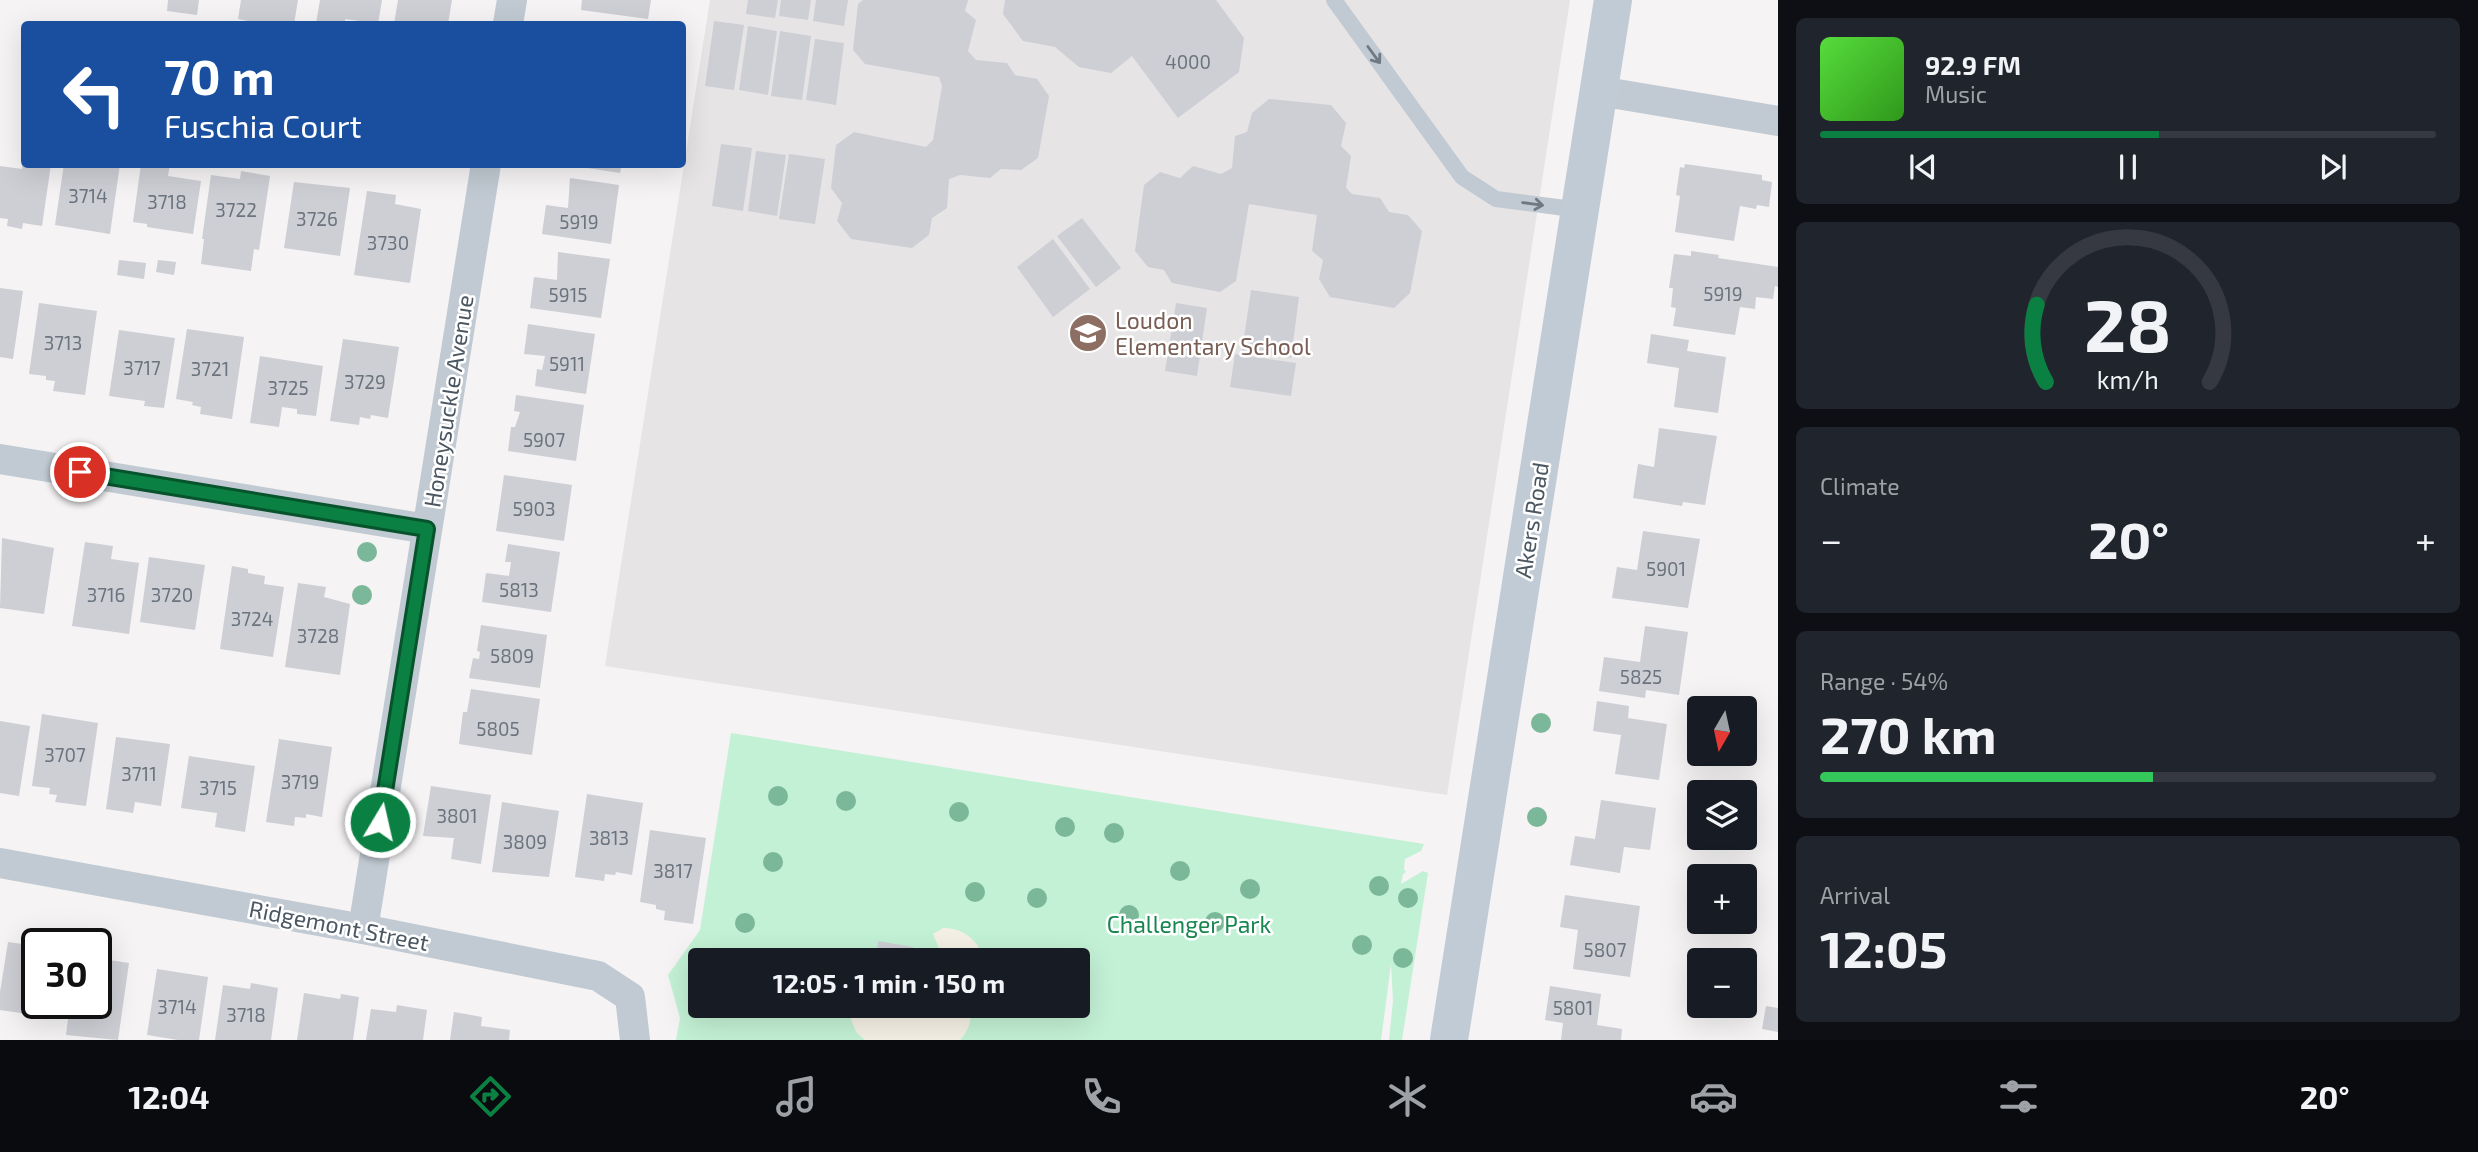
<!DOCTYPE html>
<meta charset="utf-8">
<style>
body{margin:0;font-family:"Exo 2",sans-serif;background:#20242c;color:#f1f3f6;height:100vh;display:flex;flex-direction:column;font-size:26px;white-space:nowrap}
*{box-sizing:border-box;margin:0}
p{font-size:23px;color:#9ea1a6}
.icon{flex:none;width:38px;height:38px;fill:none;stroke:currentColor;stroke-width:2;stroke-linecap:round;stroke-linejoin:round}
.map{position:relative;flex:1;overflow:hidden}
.panel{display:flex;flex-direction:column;gap:18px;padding:18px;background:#0d0f14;width:700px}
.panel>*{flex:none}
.hud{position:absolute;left:21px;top:21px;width:665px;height:147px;border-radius:7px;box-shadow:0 7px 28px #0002;background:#1a4fa0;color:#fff;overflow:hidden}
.needle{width:46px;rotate:189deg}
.controls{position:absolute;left:1687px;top:696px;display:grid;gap:14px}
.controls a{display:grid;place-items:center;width:70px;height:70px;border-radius:7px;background:#171b24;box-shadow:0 7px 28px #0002;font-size:35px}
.speed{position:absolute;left:21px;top:928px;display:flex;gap:14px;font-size:35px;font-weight:700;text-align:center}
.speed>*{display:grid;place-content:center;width:91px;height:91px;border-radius:50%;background:#171b24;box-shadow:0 7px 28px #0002;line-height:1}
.speed .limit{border:4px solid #111;border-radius:10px;background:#fff;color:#111}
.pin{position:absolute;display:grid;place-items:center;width:60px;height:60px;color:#fff;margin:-30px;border:4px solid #fff;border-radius:50%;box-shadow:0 2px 7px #0007}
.me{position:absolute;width:77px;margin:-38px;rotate:9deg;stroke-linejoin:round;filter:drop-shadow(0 0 5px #0008)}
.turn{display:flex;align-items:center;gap:24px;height:147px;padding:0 28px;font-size:32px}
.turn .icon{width:91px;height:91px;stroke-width:2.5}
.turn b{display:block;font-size:49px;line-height:60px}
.big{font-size:52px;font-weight:700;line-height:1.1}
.panel .card{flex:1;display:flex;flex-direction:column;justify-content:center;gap:10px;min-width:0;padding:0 24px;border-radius:10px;background:#20242c}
.panel .dial{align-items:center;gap:0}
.dial svg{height:182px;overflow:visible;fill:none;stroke:#363941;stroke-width:7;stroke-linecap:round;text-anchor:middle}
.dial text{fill:#f1f3f6;stroke:none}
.song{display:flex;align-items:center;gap:21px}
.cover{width:84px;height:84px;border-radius:10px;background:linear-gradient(135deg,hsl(110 70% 55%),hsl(110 70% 35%))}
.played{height:7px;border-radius:4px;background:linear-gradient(90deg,#0b8043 55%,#363941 55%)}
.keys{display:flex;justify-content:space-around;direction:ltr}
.heat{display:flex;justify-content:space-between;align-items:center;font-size:38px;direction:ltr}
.charge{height:10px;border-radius:5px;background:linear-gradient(90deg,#34c759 54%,#363941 0)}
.trip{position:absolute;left:688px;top:948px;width:402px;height:70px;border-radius:7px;background:#171b24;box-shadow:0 7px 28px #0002;font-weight:700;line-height:70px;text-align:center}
.menu{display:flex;height:112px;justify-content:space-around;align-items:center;background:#090b0e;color:#9ea1a6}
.menu .icon{width:49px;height:49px}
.menu .current{color:#0b8043}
.menu b{font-size:32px;color:#f1f3f6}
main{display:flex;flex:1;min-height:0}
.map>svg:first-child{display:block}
.education{fill:#e6e4e5}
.green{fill:#c3f1d5;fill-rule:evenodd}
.sand{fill:#f5f0e5}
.building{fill:#cdcfd5}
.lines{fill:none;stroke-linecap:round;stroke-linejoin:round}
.lane{stroke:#c1cad2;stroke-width:16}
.street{stroke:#c1cad2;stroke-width:30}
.secondary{stroke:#c1cbd6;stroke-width:38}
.tree{fill:#7bb799}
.oneway{stroke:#6e7983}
.route-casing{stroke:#07532c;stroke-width:18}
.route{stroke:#0b8043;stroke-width:12}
.labels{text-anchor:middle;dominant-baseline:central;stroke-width:5;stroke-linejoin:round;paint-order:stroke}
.number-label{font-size:19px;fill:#6b747e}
.education-label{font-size:23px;fill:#785e54;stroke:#fff;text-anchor:start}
.street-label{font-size:23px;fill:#4a5661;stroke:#fff}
.park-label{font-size:23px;fill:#17864f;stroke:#fff}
</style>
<main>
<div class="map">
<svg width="1778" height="1040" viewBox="0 0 1778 1040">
<rect width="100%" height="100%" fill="#f5f3f3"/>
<path class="education" d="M710,0H1570L1447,795L605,666Z"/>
<path class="green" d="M731,733L1424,844L1421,851L1405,859L1404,869L1406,872L1403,874L1401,884L1423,871L1428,873L1402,1040H1389L1393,1001L1391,964L1381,1040H676L680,1018L668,975L700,930ZM700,961H1078V1006H700Z"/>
<g class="sand">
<path d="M943,928C963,927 980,942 985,961H940L939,948L933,934Z"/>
<path d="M846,1006H971C972,1020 969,1030 960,1040H865L856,1032Z"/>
</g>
<g class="building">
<path d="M168,0H199L197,15L167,11Z"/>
<path d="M241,0H298L294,24H262L238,19Z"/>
<path d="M320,0H382L378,24H360V21L345,19V24H316Z"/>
<path d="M398,0H452L448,24H394Z"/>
<path d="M582,0H651L648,19L581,10Z"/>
<path d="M748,0H778L775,18L746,14Z"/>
<path d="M781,0H811L808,20L779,16Z"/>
<path d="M816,0H848L844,26L813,21Z"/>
<path d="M863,0H968L965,11L976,20L968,51L976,60L1007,63L1015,75L1037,79L1049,96L1038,158L1021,170L1001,169L990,178L960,175L949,179L947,208L932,218L929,235L912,248L851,239L837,221L842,203L831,188L836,145L854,132L926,147L933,140L942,86L939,77L865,64L853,50L858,4Z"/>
<path d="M1005,0H1216L1244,38L1239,72L1178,118L1132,56L1111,73L1079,67L1055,47L1023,41L1003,14Z"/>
<path d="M714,21L744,25L734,90L705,86Z"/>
<path d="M748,26L777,31L768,95L739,90Z"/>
<path d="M780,31L811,36L802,100L771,96Z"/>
<path d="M815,39L844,43L836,105L806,100Z"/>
<path d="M1269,99L1331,105L1346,123L1341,146L1351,156L1346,188L1352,194L1380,198L1389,212L1408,215L1422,231L1410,293L1394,308L1330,297L1319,279L1323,260L1312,251L1317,215L1249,204L1236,281L1220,292L1172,283L1164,270L1148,267L1135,251L1144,185L1160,172L1180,178L1193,166L1221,174L1232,168L1235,136L1247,132L1252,113Z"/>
<path d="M721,144L752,148L743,211L712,206Z"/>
<path d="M756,151L786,155L777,216L748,211Z"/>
<path d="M789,154L825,159L815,224L779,219Z"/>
<path d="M22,164H51L42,226L23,223L22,229L7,226L8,219L0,218V166L22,169Z"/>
<path d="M64,164H120L110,234L55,225Z"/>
<path d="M141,164H170L168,176L201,181L193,234L147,227V224L133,222Z"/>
<path d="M580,164H622L620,173L580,167Z"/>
<path d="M1685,164L1762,175V180L1772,182L1769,207L1757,205L1756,209L1740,206L1734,241L1675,232L1680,196L1676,195L1680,167L1684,168Z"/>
<path d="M241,171L270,176L259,250L254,249L251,271L201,264L204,239H202L211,175L240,179Z"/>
<path d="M570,178L619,185L611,244L542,234L546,205L568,208Z"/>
<path d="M294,182L350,188L340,256L284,248Z"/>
<path d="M367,191L396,195L395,204L421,209L410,283L354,275Z"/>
<path d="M1082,218L1121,268L1096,287L1057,236Z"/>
<path d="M1053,239L1090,289L1053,317L1017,267Z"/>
<path d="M1691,251L1719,255L1718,258L1778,267V287L1775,286L1773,299L1756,297L1755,309L1740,307L1735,335L1673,326L1676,308L1671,307L1673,288H1669L1674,254L1691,256Z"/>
<path d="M558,252L610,259L601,318L530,308L534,277L557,280Z"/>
<path d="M119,260L146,263L144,279L117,275Z"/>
<path d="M158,260L176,262L174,275L156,272Z"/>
<path d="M0,288L23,291L13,359L0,357Z"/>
<path d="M1251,290L1299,297L1291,358L1242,351Z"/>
<path d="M39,303L97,311L85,395L53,391L55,381L46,380V376L29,374Z"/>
<path d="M1176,303L1207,308L1197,376L1165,371Z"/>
<path d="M528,324L595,334L586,394L535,386L537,369L542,370L545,356L524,354Z"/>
<path d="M187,329L244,337L232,419L200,414L201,407L192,405L193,402L176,399Z"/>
<path d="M119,330L175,338L164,408L144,406L145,401L109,396Z"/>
<path d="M1651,334L1689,340L1687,351L1726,357L1718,413L1674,407L1679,368L1647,363Z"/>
<path d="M343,339L399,347L388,418L371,415L370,419L360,417L359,425L330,421Z"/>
<path d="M1235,354L1296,363L1291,396L1230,387Z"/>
<path d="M260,356L323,366L316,416L297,414V409L282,407L279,427L250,423Z"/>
<path d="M516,395L584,405L576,461L508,451L511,427H515L520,412L514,411Z"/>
<path d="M1659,428L1717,436L1705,505L1683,502L1682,506L1633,498L1638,464L1654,467Z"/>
<path d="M504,475L572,485L564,541L496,531Z"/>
<path d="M1643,531L1700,539L1688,608L1612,598L1617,567L1637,570Z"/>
<path d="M2,538L54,548L44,614L0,608Z"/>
<path d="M85,542L113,546L111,559L139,563L129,634L72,626Z"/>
<path d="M508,544L560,552L551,612L482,602L486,573L509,576L511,562H505Z"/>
<path d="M149,557L205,565L195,630L140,622Z"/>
<path d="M232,566L248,569V573L265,576L264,584L284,587L273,657L220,649Z"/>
<path d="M298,583L326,587L324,597L350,604L340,675L285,667Z"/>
<path d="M481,625L547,635L540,688L469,678L473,658L479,659L480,652L477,651Z"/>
<path d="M1645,626L1688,632L1679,695L1646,690L1645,698L1599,691L1604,657L1640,662Z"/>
<path d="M471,689L540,699L532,755L459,744L463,712H467Z"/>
<path d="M1597,701L1629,706L1628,718L1667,724L1659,780L1615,774L1621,735L1593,731Z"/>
<path d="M42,714L98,723L86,806L55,802L57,795L49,794L50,788L32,786Z"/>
<path d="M0,721L30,726L19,796L0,793Z"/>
<path d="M116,737L170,744L161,806L135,802L133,813L106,809Z"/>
<path d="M279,739L332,747L322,817L306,814V818L295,817L294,826L266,822Z"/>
<path d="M189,756L255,766L245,832L215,827L217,813L181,808Z"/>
<path d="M431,786L491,795L481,864L451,859L454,838L423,836Z"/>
<path d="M587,794L643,803L632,875L616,872L615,875L605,874L604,881L575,877Z"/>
<path d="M1601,800L1656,808L1650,850L1624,847L1620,873L1570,865L1575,836L1595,839Z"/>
<path d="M502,802L559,811L549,877L492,872Z"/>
<path d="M650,830L706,838L693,924L664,920L665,911L656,909V905L640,902Z"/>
<path d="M1565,895L1640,906L1630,977L1573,969L1578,930L1560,927Z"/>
<path d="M878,941L913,947L911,961H876Z"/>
<path d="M8,942L37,946V1003H58L55,1018L0,1010V992Z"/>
<path d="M96,958L129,963L118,1040L66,1035L70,1003H96Z"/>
<path d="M157,969L208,977L199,1040H178L147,1035Z"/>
<path d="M251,983L278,988L271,1040H215L223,985L250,989Z"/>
<path d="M1550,986L1601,994L1597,1025L1622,1029L1621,1040H1561L1563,1023L1545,1020Z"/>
<path d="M304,993L340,999L341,994L359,997L353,1040H297Z"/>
<path d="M397,1005L427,1010L423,1040H366L371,1009L396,1012Z"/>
<path d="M1766,1006L1778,1008V1032L1762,1029Z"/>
<path d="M454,1012L482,1017L481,1026L510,1030L509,1040H450Z"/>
</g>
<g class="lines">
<path class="lane" d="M1334,0L1462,177L1496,199L1580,210"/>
<g class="street">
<path d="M508,24L512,0"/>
<path d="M1599,91L1778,121"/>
<path d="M0,459L427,529"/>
<path d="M0,863L363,929L598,976L630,997L635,1040"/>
<path d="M363,929L486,164"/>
</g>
<path class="secondary" d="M1449,1040L1613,0"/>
</g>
<g class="tree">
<circle cx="367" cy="552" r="10"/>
<circle cx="362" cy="595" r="10"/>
<circle cx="1541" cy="723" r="10"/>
<circle cx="778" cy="796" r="10"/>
<circle cx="846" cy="801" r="10"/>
<circle cx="959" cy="812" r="10"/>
<circle cx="1537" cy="817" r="10"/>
<circle cx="1065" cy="827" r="10"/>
<circle cx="1114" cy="833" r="10"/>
<circle cx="773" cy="862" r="10"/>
<circle cx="1180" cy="871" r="10"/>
<circle cx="1379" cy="886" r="10"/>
<circle cx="1250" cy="889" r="10"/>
<circle cx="975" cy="892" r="10"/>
<circle cx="1037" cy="898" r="10"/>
<circle cx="1408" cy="898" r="10"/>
<circle cx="1129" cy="915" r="10"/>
<circle cx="1215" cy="922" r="10"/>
<circle cx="745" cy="923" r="10"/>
<circle cx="1362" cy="945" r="10"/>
<circle cx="1403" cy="958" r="10"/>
</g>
<defs><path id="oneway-shaft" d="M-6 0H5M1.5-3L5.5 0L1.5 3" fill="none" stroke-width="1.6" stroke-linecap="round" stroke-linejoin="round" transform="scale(1.75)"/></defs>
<g class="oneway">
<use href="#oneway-shaft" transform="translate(1374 55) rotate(54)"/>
<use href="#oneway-shaft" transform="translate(1533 204) rotate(8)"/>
</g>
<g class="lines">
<defs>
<path id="route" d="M80,472L427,529L380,822"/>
</defs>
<use href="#route" class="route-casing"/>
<use href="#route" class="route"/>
</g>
<defs>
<symbol id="school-disc" viewBox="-11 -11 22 22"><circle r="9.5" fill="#8d6e63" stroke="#fff"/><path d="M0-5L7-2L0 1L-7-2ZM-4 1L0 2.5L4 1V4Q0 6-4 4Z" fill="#fff"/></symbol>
</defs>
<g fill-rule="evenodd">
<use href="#school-disc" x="1066" y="311" width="44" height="44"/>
</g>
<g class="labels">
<g class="number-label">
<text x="1188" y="61">4000</text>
<text x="88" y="195">3714</text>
<text x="167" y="201">3718</text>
<text x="236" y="209">3722</text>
<text x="317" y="218">3726</text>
<text x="579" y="221">5919</text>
<text x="388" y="242">3730</text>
<text x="1723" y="293">5919</text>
<text x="568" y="294">5915</text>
<text x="63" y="342">3713</text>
<text x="567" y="363">5911</text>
<text x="142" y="367">3717</text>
<text x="210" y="368">3721</text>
<text x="365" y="381">3729</text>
<text x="288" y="387">3725</text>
<text x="544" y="439">5907</text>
<text x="534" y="508">5903</text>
<text x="1666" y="568">5901</text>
<text x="519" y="589">5813</text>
<text x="106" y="594">3716</text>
<text x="172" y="594">3720</text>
<text x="252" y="618">3724</text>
<text x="318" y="635">3728</text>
<text x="512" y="655">5809</text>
<text x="1641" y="676">5825</text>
<text x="498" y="728">5805</text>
<text x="65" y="754">3707</text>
<text x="139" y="773">3711</text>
<text x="300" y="781">3719</text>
<text x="218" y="787">3715</text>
<text x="457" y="815">3801</text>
<text x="609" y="837">3813</text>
<text x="525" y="841">3809</text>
<text x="673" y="870">3817</text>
<text x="1605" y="949">5807</text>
<text x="177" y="1006">3714</text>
<text x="1573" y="1007">5801</text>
<text x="246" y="1014">3718</text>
</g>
<g class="education-label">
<text x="1115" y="320">Loudon<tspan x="1115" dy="26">Elementary School</tspan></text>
</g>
<g class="street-label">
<text transform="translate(448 401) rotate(-81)">Honeysuckle Avenue</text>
<text transform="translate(1531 520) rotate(-81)">Akers Road</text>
<text transform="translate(339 925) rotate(11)">Ridgemont Street</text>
</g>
<g class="park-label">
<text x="1189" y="924">Challenger Park</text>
</g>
</g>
</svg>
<div class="controls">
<a><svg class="needle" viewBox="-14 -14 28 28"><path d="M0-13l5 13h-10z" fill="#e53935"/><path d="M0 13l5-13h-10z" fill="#9ea1a6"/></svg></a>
<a><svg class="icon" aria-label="layers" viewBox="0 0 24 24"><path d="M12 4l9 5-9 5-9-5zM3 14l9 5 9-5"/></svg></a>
<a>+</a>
<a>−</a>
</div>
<div class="speed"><div class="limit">30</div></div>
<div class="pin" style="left:80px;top:472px;background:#d93025"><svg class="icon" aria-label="arrive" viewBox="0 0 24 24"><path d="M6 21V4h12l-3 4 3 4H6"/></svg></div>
<svg class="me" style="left:380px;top:822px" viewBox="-20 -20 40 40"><circle r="17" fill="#0b8043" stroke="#fff" stroke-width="3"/><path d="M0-11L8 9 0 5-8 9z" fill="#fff"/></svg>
<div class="trip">12:05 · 1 min · 150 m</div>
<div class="hud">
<div class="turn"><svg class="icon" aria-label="left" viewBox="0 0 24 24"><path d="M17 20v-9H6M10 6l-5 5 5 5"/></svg><div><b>70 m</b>Fuschia Court</div></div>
</div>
</div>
<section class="panel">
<div class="card">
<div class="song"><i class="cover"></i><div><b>92.9 FM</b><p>Music</p></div></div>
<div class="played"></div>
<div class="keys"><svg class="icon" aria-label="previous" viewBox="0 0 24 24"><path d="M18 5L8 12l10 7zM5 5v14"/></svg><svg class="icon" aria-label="pause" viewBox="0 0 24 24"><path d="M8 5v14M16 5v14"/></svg><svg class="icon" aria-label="next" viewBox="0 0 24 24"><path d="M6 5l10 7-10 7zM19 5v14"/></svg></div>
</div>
<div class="card dial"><svg viewBox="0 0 100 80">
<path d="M14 69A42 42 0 1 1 86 69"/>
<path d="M14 69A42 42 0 0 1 10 35" stroke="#0b8043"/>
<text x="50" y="56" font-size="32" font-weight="700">28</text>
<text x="50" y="72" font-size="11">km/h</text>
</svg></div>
<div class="card"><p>Climate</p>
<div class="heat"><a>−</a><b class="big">20°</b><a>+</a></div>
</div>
<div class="card"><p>Range · 54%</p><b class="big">270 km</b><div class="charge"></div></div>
<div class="card"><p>Arrival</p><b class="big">12:05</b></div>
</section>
</main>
<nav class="menu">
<b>12:04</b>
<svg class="icon current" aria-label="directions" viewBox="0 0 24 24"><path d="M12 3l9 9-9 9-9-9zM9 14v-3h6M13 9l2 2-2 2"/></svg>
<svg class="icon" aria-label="music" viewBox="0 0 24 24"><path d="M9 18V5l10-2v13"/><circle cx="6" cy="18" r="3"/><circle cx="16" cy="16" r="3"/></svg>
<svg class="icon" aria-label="phone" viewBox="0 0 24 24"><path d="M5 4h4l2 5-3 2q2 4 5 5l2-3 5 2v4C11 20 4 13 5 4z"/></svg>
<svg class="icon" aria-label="climate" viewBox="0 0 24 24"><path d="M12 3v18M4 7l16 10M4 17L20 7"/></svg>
<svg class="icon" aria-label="car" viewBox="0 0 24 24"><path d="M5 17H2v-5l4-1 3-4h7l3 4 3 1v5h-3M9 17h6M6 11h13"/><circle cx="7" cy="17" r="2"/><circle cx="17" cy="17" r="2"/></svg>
<svg class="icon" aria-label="filters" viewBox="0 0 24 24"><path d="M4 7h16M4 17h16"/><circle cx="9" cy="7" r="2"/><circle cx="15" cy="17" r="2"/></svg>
<b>20°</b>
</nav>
